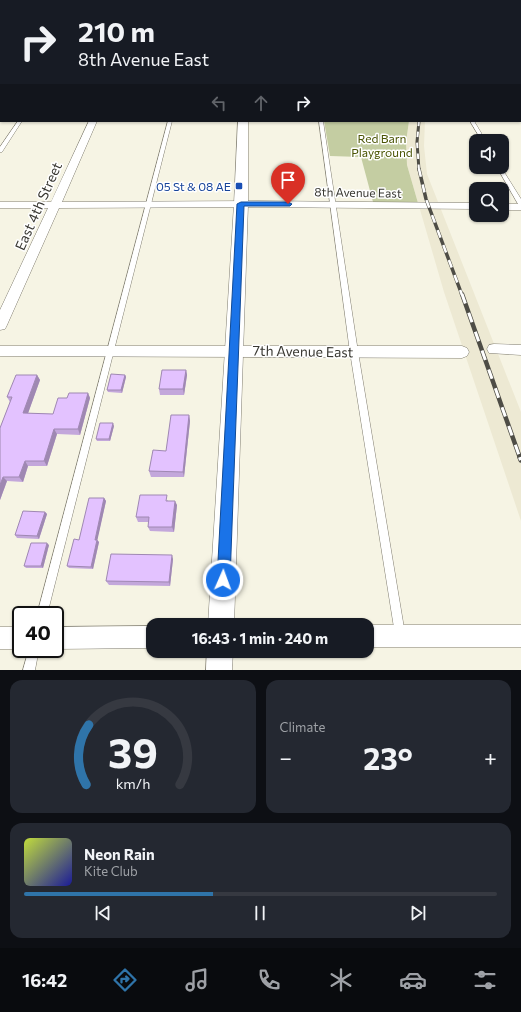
<!DOCTYPE html>
<meta charset="utf-8">
<style>
body{margin:0;font-family:Commissioner,sans-serif;background:#242831;color:#f1f3f6;height:100vh;display:flex;flex-direction:column;font-size:15px;white-space:nowrap}
*{box-sizing:border-box;margin:0}
p{font-size:13px;color:#9ea1a6}
.icon{flex:none;width:22px;height:22px;fill:none;stroke:currentColor;stroke-width:2;stroke-linecap:round;stroke-linejoin:round}
.map{position:relative;height:670px;overflow:hidden}
.drawer{display:flex;flex-direction:column;gap:10px;padding:10px;background:#0d0f14;flex:1}
.drawer>*{flex:none}
.banner{position:absolute;left:0px;top:0px;width:521px;height:122px;box-shadow:0 1px 3px #0004;background:#171b24;color:#f1f3f6;overflow:hidden}
.tools{position:absolute;left:469px;top:134px;display:grid;gap:8px}
.tools a{display:grid;place-items:center;width:40px;height:40px;border-radius:8px;background:#171b24;box-shadow:0 1px 3px #0004;font-size:20px}
.speed{position:absolute;left:12px;top:606px;display:flex;gap:8px;font-size:20px;font-weight:700;text-align:center}
.speed>*{display:grid;place-content:center;width:52px;height:52px;border-radius:50%;background:#171b24;box-shadow:0 1px 3px #0004;line-height:1}
.speed .limit{border:2px solid #111;border-radius:6px;background:#fff;color:#111}
.pin{position:absolute;display:grid;place-items:center;width:34px;height:34px;color:#fff;margin:-41px -17px;border-radius:50% 50% 50% 0;rotate:-45deg;box-shadow:0 0 4px #0007}
.pin .icon{rotate:45deg}
.me{position:absolute;width:44px;margin:-22px;rotate:2deg;stroke-linejoin:round;filter:drop-shadow(0 0 3px #0008)}
.turn{display:flex;align-items:center;gap:14px;height:84px;padding:0 12px;font-size:18px}
.turn .icon{width:52px;height:52px;stroke-width:2.5}
.turn b{display:block;font-size:28px;line-height:34px}
.lanes{display:flex;align-items:center;height:38px;padding:0 12px;background:#0003;justify-content:center;gap:20px;direction:ltr}
.lanes .off{opacity:.35}
.big{font-size:30px;font-weight:700;line-height:1.1}
.drawer .card{flex:1;display:flex;flex-direction:column;justify-content:center;gap:6px;min-width:0;padding:0 14px;border-radius:12px;background:#242831}
.drawer .dial{align-items:center;gap:0}
.dial svg{height:104px;overflow:visible;fill:none;stroke:#363941;stroke-width:7;stroke-linecap:round;text-anchor:middle}
.dial text{fill:#f1f3f6;stroke:none}
.song{display:flex;align-items:center;gap:12px}
.cover{width:48px;height:48px;border-radius:6px;background:linear-gradient(135deg,hsl(70 70% 55%),hsl(240 70% 35%))}
.played{height:4px;border-radius:2px;background:linear-gradient(90deg,#2f74a9 40%,#363941 40%)}
.keys{display:flex;justify-content:space-around;direction:ltr}
.heat{display:flex;justify-content:space-between;align-items:center;font-size:22px;direction:ltr}
.drawer .tiles{flex:1;display:grid;gap:10px;grid-template-columns:1fr 1fr}
.card:last-child{grid-column:span 2}
.trip{position:absolute;left:146px;top:618px;width:228px;height:40px;border-radius:12px;background:#171b24;box-shadow:0 1px 3px #0004;font-weight:700;line-height:40px;text-align:center}
.menu{display:flex;height:64px;justify-content:space-around;align-items:center;background:#090b0e;color:#9ea1a6}
.menu .icon{width:28px;height:28px}
.menu .on{color:#2f74a9}
.menu b{font-size:18px;color:#f1f3f6}
.map>svg:first-child{display:block}
.built{fill:#ede9d3}
.green{fill:#c4cda2}
.lines{fill:none;stroke-linecap:round;stroke-linejoin:round}
.service-casing{stroke:#807d70;stroke-width:1}
.minor-casing{stroke:#807d70;stroke-width:1}
.tertiary-casing{stroke:#807d70;stroke-width:1}
.service{fill:#fff;fill-rule:evenodd}
.minor{fill:#fff;fill-rule:evenodd}
.tertiary{fill:#fff;fill-rule:evenodd}
.rail-far3-casing{stroke:#4e4d46;stroke-width:3}
.rail-far2-casing{stroke:#4e4d46;stroke-width:3.5}
.rail-far1-casing{stroke:#4e4d46;stroke-width:4.5}
.rail-casing{stroke:#4e4d46;stroke-width:5.5}
.rail-far3{stroke:#fff;stroke-width:2;stroke-dasharray:5.5;stroke-linecap:butt}
.rail-far2{stroke:#fff;stroke-width:2.5;stroke-dasharray:8;stroke-linecap:butt}
.rail-far1{stroke:#fff;stroke-width:3;stroke-dasharray:10;stroke-linecap:butt}
.rail{stroke:#fff;stroke-width:4;stroke-dasharray:12;stroke-linecap:butt}
.wall{fill:#c3a7db}
.shaded-wall{fill:#9f88b2}
.building{fill:#e3c2ff;stroke:#9f88b2}
.route{fill:#1a73e8;stroke:#114b97}
.transit-dot{fill:#1a4fb4;stroke:#fff;stroke-width:1.5}
.labels{text-anchor:middle;dominant-baseline:central;stroke-width:3;stroke-linejoin:round;paint-order:stroke}
.far-park-label{font-size:12px;fill:#4a5404;stroke:#fff}
.far-transit-label{font-size:12px;fill:#164399;stroke:#fff;text-anchor:end}
.far-street-label{font-size:12px;fill:#393832;stroke:#fff}
.street-label{font-size:14px;fill:#393832;stroke:#fff}
</style>
<div class="map">
<svg width="521" height="670" viewBox="0 0 521 670">
<rect width="100%" height="100%" fill="#f6f4e4"/>
<path class="built" d="M409,121H425L424,146L427,174L521,412V521L444,292L407,165L406,142Z"/>
<path class="green" d="M324,121H409L406,142L407,165L418,203L373,202L361,157L330,156Z"/>
<g class="lines">
<defs>
<g id="service">
<rect x="199" y="0" width="2" height="1"/>
<rect x="299" y="0" width="2" height="1"/>
<rect x="400" y="0" width="3" height="1"/>
<path d="M18,121H22L2,152H0V147Z"/>
<path d="M168,121H172L47,615H37Z"/>
<path d="M319,121H323L358,352L405,634L404,638L400,639L396,638L395,634L350,352Z"/>
<path d="M470,121H474L486,141H482Z"/>
<path d="M497,167H501L521,199V206L518,204Z"/>
<path d="M29,649H39L35,670H23Z"/>
</g>
<g id="minor">
<path d="M347,0H353L354,1H348Z"/>
<rect x="450" y="0" width="6" height="1"/>
<path d="M517,0H521V4L520,1Z"/>
<rect x="0" y="13" width="1" height="4"/>
<rect x="520" y="56" width="1" height="4"/>
<rect x="520" y="86" width="1" height="5"/>
<rect x="520" y="113" width="1" height="6"/>
<rect x="0" y="115" width="1" height="6"/>
<path d="M89,121H97L62,202L258,201L476,203V209L258,207L59,208L7,325L5,329L0,330V310L48,208H0V202H51Z"/>
<rect x="502" y="204" width="19" height="6"/>
<path d="M494,344L521,345V355L489,353L487,349L489,345Z"/>
<path d="M0,346H462L467,348L469,352L467,356L462,358L0,356Z"/>
<rect x="367" y="625" width="154" height="22"/>
<path d="M153,626V648L55,649V627Z"/>
<rect x="0" y="627" width="21" height="22"/>
</g>
<g id="tertiary">
<rect x="246" y="0" width="8" height="1"/>
<path d="M471,0H482L483,1H472Z"/>
<rect x="520" y="9" width="1" height="4"/>
<path d="M238,121H248V204L234,625H208L234,204Z"/>
<path d="M207,651H233L232,670H206Z"/>
</g>
</defs>
<use href="#service" class="service-casing"/>
<use href="#minor" class="minor-casing"/>
<use href="#tertiary" class="tertiary-casing"/>
<use href="#service" class="service"/>
<use href="#minor" class="minor"/>
<use href="#tertiary" class="tertiary"/>
<defs>
<path id="rail-far3" d="M419,170L417,142L419,121"/>
<path id="rail-far2" d="M419,169L426,199L462,295"/>
<path id="rail-far1" d="M462,294L520,458"/>
<path id="rail" d="M520,457L521,460"/>
</defs>
<use href="#rail-far3" class="rail-far3-casing"/>
<use href="#rail-far2" class="rail-far2-casing"/>
<use href="#rail-far1" class="rail-far1-casing"/>
<use href="#rail" class="rail-casing"/>
<use href="#rail-far3" class="rail-far3"/>
<use href="#rail-far2" class="rail-far2"/>
<use href="#rail-far1" class="rail-far1"/>
<use href="#rail" class="rail"/>
</g>
<g class="wall">
<path d="M186,370L187,375L184,395H160L159,389Z"/>
<path d="M37,375L40,380L28,413L53,414L67,398L88,393L90,398L80,435L57,434L47,466H28L23,482L7,481L0,500V428L10,402L7,397Z"/>
<path d="M125,375L126,377L122,393L108,392L107,390Z"/>
<path d="M189,415L190,421L184,477H151L149,471L166,451Z"/>
<path d="M114,426L110,441H97L96,439Z"/>
<path d="M104,498L106,501L97,540L99,542L93,569L69,568L67,566L79,540Z"/>
<path d="M168,500V501L177,505L174,532L150,531L148,527L149,522H138L136,517Z"/>
<path d="M45,512L47,514L39,539L17,538L15,535Z"/>
<path d="M49,545L43,568H26L24,566Z"/>
<path d="M173,559L170,586L109,585L106,581Z"/>
</g>
<g class="shaded-wall">
<path d="M186,370L187,375L184,395L183,389Z"/>
<path d="M37,375L40,380L26,419L23,413Z"/>
<path d="M125,375L126,377L122,393L121,390Z"/>
<path d="M88,393L90,398L80,435L78,429Z"/>
<path d="M189,415L190,421L184,477L183,472Z"/>
<path d="M113,423L114,426L110,441L109,439Z"/>
<path d="M54,429L57,434L47,466L44,461Z"/>
<path d="M25,461L28,466L23,482L19,477Z"/>
<path d="M3,477L7,481L0,500V485Z"/>
<path d="M104,498L106,501L97,542L95,540Z"/>
<path d="M175,501L177,505L174,532L172,527Z"/>
<path d="M45,512L47,514L39,539L37,536Z"/>
<path d="M97,540L99,542L93,569L91,567Z"/>
<path d="M47,543L49,545L43,568L41,566Z"/>
<path d="M172,555L173,559L170,586L169,582Z"/>
</g>
<g class="building">
<path d="M162,370H186L183,389H159Z"/>
<path d="M111,374L125,375L121,390H107Z"/>
<path d="M16,375H37L23,413L53,414L58,398H67L69,393H88L78,429H54L44,461H25L19,477H3L0,485V428L12,397H7Z"/>
<path d="M171,415H189L183,472L149,471L153,450L166,451Z"/>
<path d="M100,423H113L109,439H96Z"/>
<path d="M140,495H167L166,501H175L172,527H148L149,517H136Z"/>
<path d="M89,498H104L95,540H97L91,567L67,566L74,539L79,540Z"/>
<path d="M23,511L45,512L37,536L15,535Z"/>
<path d="M31,543H47L41,566H24Z"/>
<path d="M111,554L172,555L169,582L106,581Z"/>
</g>
<path class="route" d="M288,202L292,204L290,206H244L230,580L228,584L223,586L219,584L217,580L237,204L241,202Z"/>
<rect class="transit-dot" x="235" y="182" width="8" height="8" rx="2"/>
<g class="labels">
<g class="far-park-label">
<text x="382" y="138">Red Barn<tspan x="382" dy="14">Playground</tspan></text>
</g>
<g class="far-transit-label">
<text x="231" y="186">05 St &amp; 08 AE</text>
</g>
<g class="far-street-label">
<text transform="translate(358 192) rotate(1)">8th Avenue East</text>
</g>
<g class="street-label">
<text transform="translate(38 206) rotate(-66)">East 4th Street</text>
<text transform="translate(303 351) rotate(1)">7th Avenue East</text>
</g>
</g>
</svg>
<div class="tools">
<a><svg class="icon" aria-label="sound" viewBox="0 0 24 24"><path d="M4 9h4l5-4v14l-5-4H4zM17 9q2 3 0 6"/></svg></a>
<a><svg class="icon" aria-label="search" viewBox="0 0 24 24"><circle cx="10" cy="10" r="6"/><path d="M15 15l6 6"/></svg></a>
</div>
<div class="speed"><div class="limit">40</div></div>
<div class="pin" style="left:288px;top:204px;background:#d93025"><svg class="icon" aria-label="arrive" viewBox="0 0 24 24"><path d="M6 21V4h12l-3 4 3 4H6"/></svg></div>
<svg class="me" style="left:223px;top:580px" viewBox="-20 -20 40 40"><circle r="17" fill="#1a73e8" stroke="#fff" stroke-width="3"/><path d="M0-11L8 9 0 5-8 9z" fill="#fff"/></svg>
<div class="trip">16:43 · 1 min · 240 m</div>
<div class="banner">
<div class="turn"><svg class="icon" aria-label="right" viewBox="0 0 24 24"><path d="M7 20v-9h11M14 6l5 5-5 5"/></svg><div><b>210 m</b>8th Avenue East</div></div>
<div class="lanes"><svg class="icon off" aria-label="left" viewBox="0 0 24 24"><path d="M17 20v-9H6M10 6l-5 5 5 5"/></svg><svg class="icon off" aria-label="ahead" viewBox="0 0 24 24"><path d="M12 20V5M6 11l6-6 6 6"/></svg><svg class="icon" aria-label="right" viewBox="0 0 24 24"><path d="M7 20v-9h11M14 6l5 5-5 5"/></svg></div>
</div>
</div>
<section class="drawer">
<div class="tiles">
<div class="card dial"><svg viewBox="0 0 100 80">
<path d="M14 69A42 42 0 1 1 86 69"/>
<path d="M14 69A42 42 0 0 1 16 23" stroke="#2f74a9"/>
<text x="50" y="56" font-size="32" font-weight="700">39</text>
<text x="50" y="72" font-size="11">km/h</text>
</svg></div>
<div class="card"><p>Climate</p>
<div class="heat"><a>−</a><b class="big">23°</b><a>+</a></div>
</div>
<div class="card">
<div class="song"><i class="cover"></i><div><b>Neon Rain</b><p>Kite Club</p></div></div>
<div class="played"></div>
<div class="keys"><svg class="icon" aria-label="previous" viewBox="0 0 24 24"><path d="M18 5L8 12l10 7zM5 5v14"/></svg><svg class="icon" aria-label="pause" viewBox="0 0 24 24"><path d="M8 5v14M16 5v14"/></svg><svg class="icon" aria-label="next" viewBox="0 0 24 24"><path d="M6 5l10 7-10 7zM19 5v14"/></svg></div>
</div>
</div>
</section>
<nav class="menu">
<b>16:42</b>
<svg class="icon on" aria-label="directions" viewBox="0 0 24 24"><path d="M12 3l9 9-9 9-9-9zM9 14v-3h6M13 9l2 2-2 2"/></svg>
<svg class="icon" aria-label="music" viewBox="0 0 24 24"><path d="M9 18V5l10-2v13"/><circle cx="6" cy="18" r="3"/><circle cx="16" cy="16" r="3"/></svg>
<svg class="icon" aria-label="phone" viewBox="0 0 24 24"><path d="M5 4h4l2 5-3 2q2 4 5 5l2-3 5 2v4C11 20 4 13 5 4z"/></svg>
<svg class="icon" aria-label="climate" viewBox="0 0 24 24"><path d="M12 3v18M4 7l16 10M4 17L20 7"/></svg>
<svg class="icon" aria-label="car" viewBox="0 0 24 24"><path d="M5 17H2v-5l4-1 3-4h7l3 4 3 1v5h-3M9 17h6M6 11h13"/><circle cx="7" cy="17" r="2"/><circle cx="17" cy="17" r="2"/></svg>
<svg class="icon" aria-label="filters" viewBox="0 0 24 24"><path d="M4 7h16M4 17h16"/><circle cx="9" cy="7" r="2"/><circle cx="15" cy="17" r="2"/></svg>
</nav>
